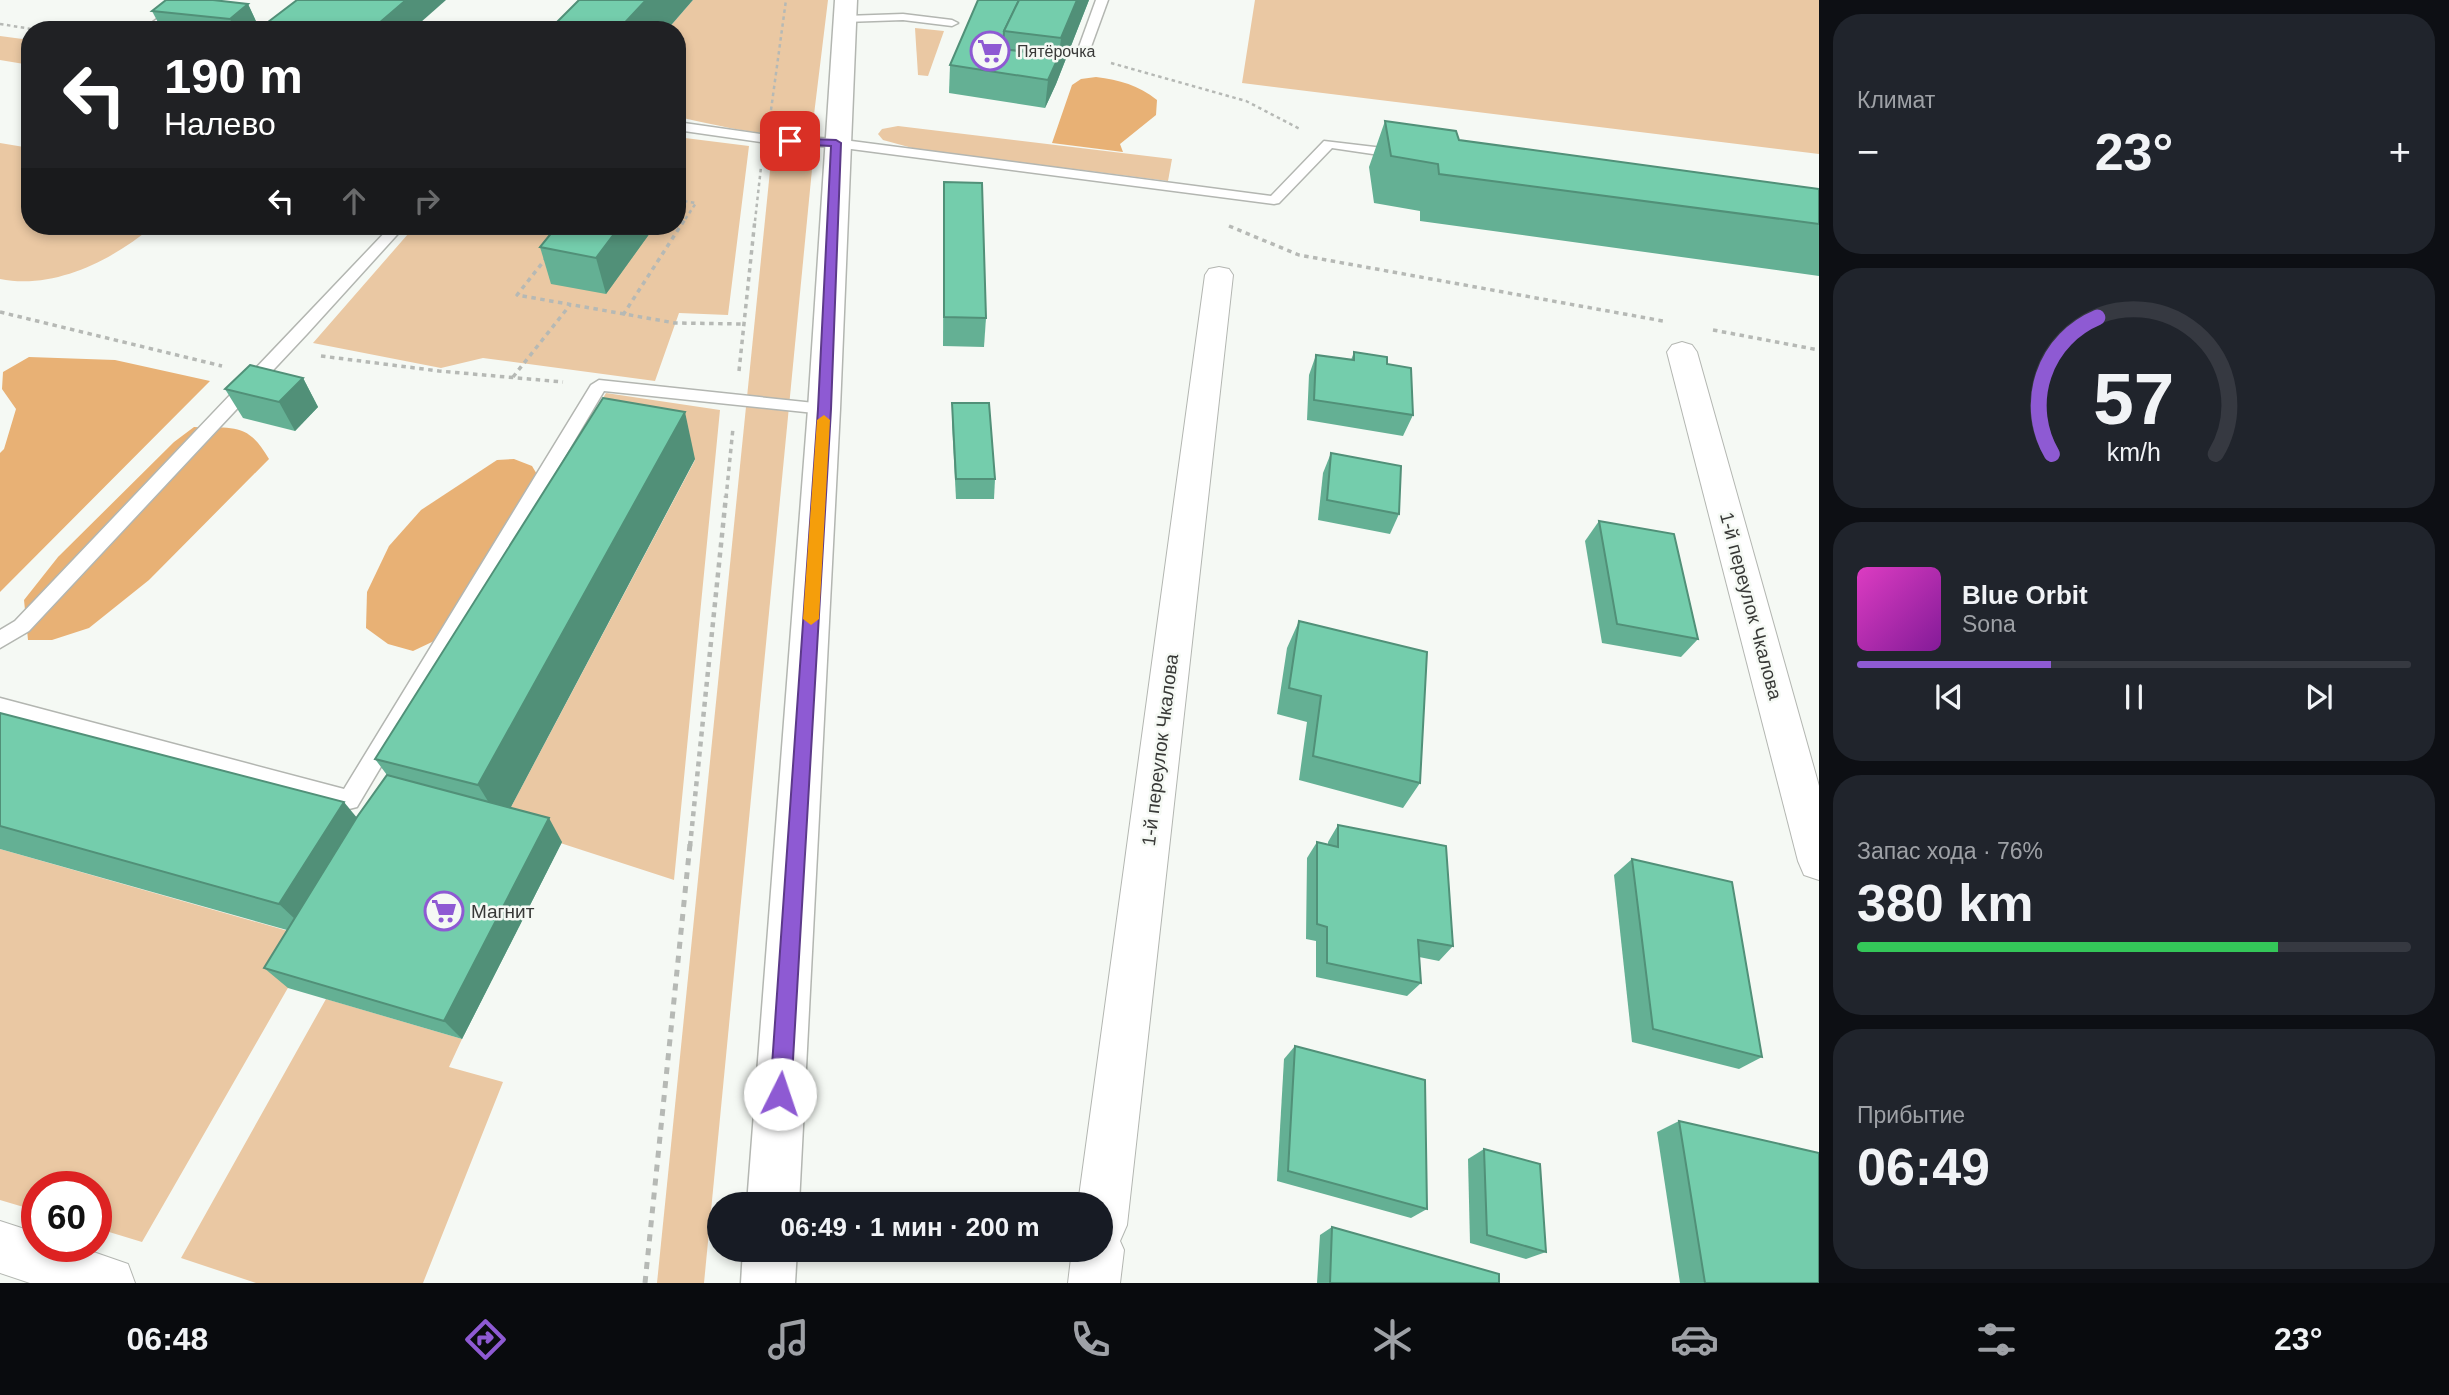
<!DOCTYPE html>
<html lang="ru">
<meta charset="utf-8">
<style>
body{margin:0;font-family:Helvetica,sans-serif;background:#20242c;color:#f1f3f6;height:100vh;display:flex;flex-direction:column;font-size:26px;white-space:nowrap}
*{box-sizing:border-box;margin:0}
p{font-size:23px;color:#9ea1a6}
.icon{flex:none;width:38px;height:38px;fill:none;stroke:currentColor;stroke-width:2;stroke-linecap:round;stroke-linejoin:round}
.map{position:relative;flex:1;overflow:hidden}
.sheet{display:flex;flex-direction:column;gap:14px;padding:14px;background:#0d0f14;width:630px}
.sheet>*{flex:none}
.banner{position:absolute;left:21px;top:21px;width:665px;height:214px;border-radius:28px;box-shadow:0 4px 10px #0003;background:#202124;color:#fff;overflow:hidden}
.speed{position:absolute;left:21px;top:1171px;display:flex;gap:14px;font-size:35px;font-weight:700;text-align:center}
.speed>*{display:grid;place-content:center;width:91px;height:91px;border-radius:50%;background:#171b24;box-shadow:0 4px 10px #0003;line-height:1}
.speed .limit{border:10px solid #d22;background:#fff;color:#111}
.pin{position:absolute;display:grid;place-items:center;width:60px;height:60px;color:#fff;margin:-30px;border-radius:14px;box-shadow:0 4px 10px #0006}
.me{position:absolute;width:77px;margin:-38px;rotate:4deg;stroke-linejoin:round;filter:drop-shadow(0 0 5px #0008)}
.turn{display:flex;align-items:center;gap:24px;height:147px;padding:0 28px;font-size:32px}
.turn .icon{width:91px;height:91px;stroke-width:2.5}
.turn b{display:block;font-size:49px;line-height:60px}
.lanes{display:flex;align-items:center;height:66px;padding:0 28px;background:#0003;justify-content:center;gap:35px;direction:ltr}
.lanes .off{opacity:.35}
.big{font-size:52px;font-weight:600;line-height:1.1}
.sheet .widget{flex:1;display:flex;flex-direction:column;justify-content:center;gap:10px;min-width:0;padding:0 24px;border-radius:28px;background:#20242c}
.sheet .dial{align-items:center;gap:0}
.dial svg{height:182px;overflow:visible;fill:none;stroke:#363941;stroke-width:7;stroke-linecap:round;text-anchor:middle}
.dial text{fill:#f1f3f6;stroke:none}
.song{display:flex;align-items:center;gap:21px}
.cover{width:84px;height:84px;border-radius:10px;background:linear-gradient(135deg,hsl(310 70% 55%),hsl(290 70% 35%))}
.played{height:7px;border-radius:4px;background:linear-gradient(90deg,#8e5ad3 35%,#363941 35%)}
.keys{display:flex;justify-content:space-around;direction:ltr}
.heat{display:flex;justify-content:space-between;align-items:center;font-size:38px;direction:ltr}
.charge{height:10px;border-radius:5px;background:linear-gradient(90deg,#34c759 76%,#363941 0)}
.trip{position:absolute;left:707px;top:1192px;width:406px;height:70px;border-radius:35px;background:#171b24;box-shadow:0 4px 10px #0003;font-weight:600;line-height:70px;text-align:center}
.tab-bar{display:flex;height:112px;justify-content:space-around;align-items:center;background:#090b0e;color:#9ea1a6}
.tab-bar .icon{width:49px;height:49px}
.tab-bar .on{color:#8e5ad3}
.tab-bar b{font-size:32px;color:#f1f3f6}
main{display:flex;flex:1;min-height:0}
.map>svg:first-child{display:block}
.green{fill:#eac8a3}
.forest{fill:#e8b175}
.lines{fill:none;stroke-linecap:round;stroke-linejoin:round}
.lane-casing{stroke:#b3b6b1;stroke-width:3}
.street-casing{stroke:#b3b6b1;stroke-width:2}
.primary-casing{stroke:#b3b6b1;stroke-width:3}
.path-far3{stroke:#b6b9b5;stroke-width:2.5;stroke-dasharray:3.5 3.5;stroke-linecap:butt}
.path-far2{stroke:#b6b9b5;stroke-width:3.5;stroke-dasharray:4.5 4.5;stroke-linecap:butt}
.path-far1{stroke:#b6b9b5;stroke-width:4.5;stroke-dasharray:5 5;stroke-linecap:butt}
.path{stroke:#b6b9b5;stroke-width:5;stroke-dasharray:7 7;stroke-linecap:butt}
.lane{fill:#fff;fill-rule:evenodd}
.street{fill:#fff;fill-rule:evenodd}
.primary{fill:#fff;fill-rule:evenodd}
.wall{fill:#64b094}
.shaded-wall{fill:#519078}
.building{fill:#74cdac;stroke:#519078;stroke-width:2}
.route{fill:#8e5ad3;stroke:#5c3a89;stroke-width:2}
.slow{fill:#f59e0b}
.labels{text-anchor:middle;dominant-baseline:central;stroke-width:5;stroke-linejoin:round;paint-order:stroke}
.far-poi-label{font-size:16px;fill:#383937;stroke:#f5f9f4;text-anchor:start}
.street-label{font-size:19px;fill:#383937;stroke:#f5f9f4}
.poi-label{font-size:19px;fill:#383937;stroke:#f5f9f4;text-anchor:start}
</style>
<main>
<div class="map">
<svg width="1819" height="1283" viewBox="0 0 1819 1283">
<rect width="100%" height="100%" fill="#f5f9f4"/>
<g class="green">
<path d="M693,0H828L812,131C776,142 715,124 677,117V30H667Z"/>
<path d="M1255,0H1819V154L1242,83Z"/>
<path d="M915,28L944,31L928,76L918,75Z"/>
<path d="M0,36L30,40V65L0,60Z"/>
<path d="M898,126L1172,159L1168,181L916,149L883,140L878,134L882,129Z"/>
<path d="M677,137L749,146L728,315L679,313L655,381L483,358L441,368L313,343L415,226H677Z"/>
<path d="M0,143L30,148V226H153C113,260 54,290 0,279Z"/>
<path d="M772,151L813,159L704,1283H657Z"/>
<path d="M606,393L720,410L674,880L502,824L695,460L568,456Z"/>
<path d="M0,849L316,939L142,1242L96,1228V1186H37V1211L0,1200Z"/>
<path d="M326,999L462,1039L449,1067L503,1082L423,1283H256L181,1258Z"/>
</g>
<g class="forest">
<path d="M1096,77C1120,80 1138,85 1157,100L1156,115L1120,144L1123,152L1052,143L1072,85L1081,79Z"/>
<path d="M29,357L115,360L210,381L0,592V453L4,449L16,409L2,389L3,372Z"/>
<path d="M194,427C233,429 247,421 269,459L149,580L89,628L52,640H28L24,600L58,557L174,442Z"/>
<path d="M514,459L532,466L555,504L470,624L413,651L388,644L366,628L367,592L389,546L421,510L497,460Z"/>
</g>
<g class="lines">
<defs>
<g id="lane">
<path d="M183,0H196L156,30H142Z"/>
<path d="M1096,0H1108L1088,55L1078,57L1076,55Z"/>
<path d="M903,14L952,20L958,23L952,26L903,20L845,22L839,19L845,16Z"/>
<path d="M677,122L767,135L836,139L1271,196L1324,141L1400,150L1406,154L1400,158L1332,148L1279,203L1274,204L836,147L767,143L677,130Z"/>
<path d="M391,226H405L307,334L29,631L0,648V630L15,621Z"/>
<path d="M599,380L824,404L832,409L824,414L604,391L357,807L349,809L0,714V698L344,789L591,385Z"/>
</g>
<g id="street">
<path d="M1219,267L1229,269L1233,275L1127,1225L1120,1241L1124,1250L1120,1283H1068L1072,1250H1101V1204H1078L1205,275L1209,269Z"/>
<path d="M1682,342L1692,345L1697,352L1819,786V880L1804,875L1798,861L1667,352L1672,345Z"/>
<path d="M0,1221L37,1233V1246H76L128,1264L135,1283H30L0,1273Z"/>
</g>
<g id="primary">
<path d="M835,0H857L840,409L799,1204H747L808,409Z"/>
<path d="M743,1250H797L795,1283H741Z"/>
</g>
</defs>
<use href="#lane" class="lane-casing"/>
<use href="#street" class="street-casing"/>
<use href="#primary" class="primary-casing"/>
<g class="path-far3">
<path d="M0,24L38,30"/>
<path d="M1111,63L1246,101L1300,129"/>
<path d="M771,110L786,0"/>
<path d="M677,200L696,203L684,221"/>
<path d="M755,221L761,167"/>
</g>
<g class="path-far2">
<path d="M1229,226L1299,255L1663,321"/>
<path d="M547,257L517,295L675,323L744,324"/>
<path d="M0,312L222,366"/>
<path d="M623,315L685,219"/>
<path d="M1713,330L1819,350"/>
<path d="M321,356L439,371L563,382"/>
<path d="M739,371L755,219"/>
<path d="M513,377L570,305"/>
<path d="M726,498L733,428"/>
</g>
<path class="path-far1" d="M690,846L726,496"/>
<path class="path" d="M645,1283L690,844"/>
<use href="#lane" class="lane"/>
<use href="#street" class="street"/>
<use href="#primary" class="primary"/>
</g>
<g class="wall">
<path d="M978,0H1089L1056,84L1045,108L949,93L950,65Z"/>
<path d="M248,4L260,30H162L152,11Z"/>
<path d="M268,22L412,30H272Z"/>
<path d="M1385,121L1459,140L1819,189V276L1420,221V211L1374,203L1369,167Z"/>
<path d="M944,182L986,318L984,347L943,346Z"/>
<path d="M655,226L606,294L551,284L540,247Z"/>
<path d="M1354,352L1387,364L1413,415L1403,436L1307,420L1309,375L1316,355L1351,360Z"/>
<path d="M303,378L318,407L295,431L243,418L225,389Z"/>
<path d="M952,403L995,479L994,499H956L952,423Z"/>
<path d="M1331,453L1399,514L1390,534L1318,520L1323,473Z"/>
<path d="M695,459L510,808L562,842L462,1039L288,988L264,968L287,930L0,849V713L357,817L387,775L375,759Z"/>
<path d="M1599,521L1698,639L1681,657L1602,643L1585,541Z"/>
<path d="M1299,621L1420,783L1403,808L1299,780L1307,722L1277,714L1287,648Z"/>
<path d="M1338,825L1453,946L1439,961L1419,957L1421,983L1407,996L1316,977V941L1306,939L1307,858L1317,842L1328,845V842Z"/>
<path d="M1632,859L1762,1057L1739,1069L1632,1042L1614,875Z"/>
<path d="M1295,1046L1427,1209L1411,1218L1277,1181L1284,1059Z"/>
<path d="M1679,1121L1819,1283H1680L1657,1132Z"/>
<path d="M1484,1149L1546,1252L1526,1259L1470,1243L1468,1159Z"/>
<path d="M1332,1227L1499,1283H1317L1320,1235Z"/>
</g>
<g class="shaded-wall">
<path d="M406,0H446L412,30H371Z"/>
<path d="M646,0H693L667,30H618Z"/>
<path d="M1077,0H1089L1056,84L1045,108L1048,80L1059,56L1061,38Z"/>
<path d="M248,4L260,30H235L230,19Z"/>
<path d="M620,226H655L606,294L596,258Z"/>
<path d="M303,378L318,407L295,431L279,402Z"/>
<path d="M685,412L695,459L502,824L478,785Z"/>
<path d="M344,802L376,841L316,939L279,904Z"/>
<path d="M549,818L562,842L462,1039L444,1021Z"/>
</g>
<g class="building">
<path d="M166,0H213L248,4L230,19L152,11Z"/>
<path d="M297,0H406L371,30H325L268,22Z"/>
<path d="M579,0H646L618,30H549Z"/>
<path d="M978,0H1019L1004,31L1003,49L1059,56L1048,80L950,65Z"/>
<path d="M1019,0H1077L1061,38L1004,31Z"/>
<path d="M1385,121L1456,131L1459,140L1819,189V224L1439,174L1438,164L1391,156Z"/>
<path d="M944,182L982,183L986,318L944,317Z"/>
<path d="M557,226H620L596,258L540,247Z"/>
<path d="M1354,352L1387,357V364L1411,368L1413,415L1314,400L1316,355L1354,360Z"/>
<path d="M250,365L303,378L279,402L225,389Z"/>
<path d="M603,398L685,412L478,785L375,759Z"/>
<path d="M952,403H989L995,479H956Z"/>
<path d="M1331,453L1401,466L1399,514L1327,500Z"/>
<path d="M1599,521L1674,534L1698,639L1617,624Z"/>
<path d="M1299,621L1427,652L1420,783L1313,756L1321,696L1289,688Z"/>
<path d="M0,713L344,802L279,904L0,826Z"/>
<path d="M387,775L549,818L444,1021L264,968L357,817Z"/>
<path d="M1338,825L1446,846L1453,946L1418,940L1421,983L1327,963V927L1317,924V842L1338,847Z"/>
<path d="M1632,859L1732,882L1762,1057L1653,1029Z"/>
<path d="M1295,1046L1425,1080L1427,1209L1288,1171Z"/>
<path d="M1679,1121L1819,1153V1283H1705Z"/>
<path d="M1484,1149L1540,1164L1546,1252L1487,1235Z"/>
<path d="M1332,1227L1499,1274V1283H1330Z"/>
</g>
<path class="route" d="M787,138L836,140L841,143L831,409L791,1094L787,1102L780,1105L773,1102L770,1094L818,409L831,146L790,144L785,141Z"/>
<path class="slow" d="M824,415L830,420L819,619L811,625L803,619L817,420Z"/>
<defs>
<symbol id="supermarket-ring" viewBox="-11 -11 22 22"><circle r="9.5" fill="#f5f9f4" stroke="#8e5ad3" stroke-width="1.5"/><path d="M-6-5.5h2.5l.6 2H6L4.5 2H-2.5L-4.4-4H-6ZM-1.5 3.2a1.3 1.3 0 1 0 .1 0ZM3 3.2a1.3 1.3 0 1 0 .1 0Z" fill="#8e5ad3"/></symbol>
</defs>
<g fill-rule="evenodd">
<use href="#supermarket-ring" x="968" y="29" width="44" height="44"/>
<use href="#supermarket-ring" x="422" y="889" width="44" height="44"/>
</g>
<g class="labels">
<g class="far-poi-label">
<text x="1017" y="51">Пятёрочка</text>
</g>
<g class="street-label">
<text transform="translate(1751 606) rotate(75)">1-й переулок Чкалова</text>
<text transform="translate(1160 750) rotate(-83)">1-й переулок Чкалова</text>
</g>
<g class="poi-label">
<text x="471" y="911">Магнит</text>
</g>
</g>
</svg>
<div class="speed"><div class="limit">60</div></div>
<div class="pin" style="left:790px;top:141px;background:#d93025"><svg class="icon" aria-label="arrive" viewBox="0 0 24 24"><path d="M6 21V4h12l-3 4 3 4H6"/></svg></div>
<svg class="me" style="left:780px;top:1094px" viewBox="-20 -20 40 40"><circle r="19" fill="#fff"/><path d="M0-13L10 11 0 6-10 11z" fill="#8e5ad3"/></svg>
<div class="trip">06:49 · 1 мин · 200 m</div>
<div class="banner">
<div class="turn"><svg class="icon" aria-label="left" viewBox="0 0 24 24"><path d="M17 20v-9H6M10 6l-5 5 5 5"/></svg><div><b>190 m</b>Налево</div></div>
<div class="lanes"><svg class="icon" aria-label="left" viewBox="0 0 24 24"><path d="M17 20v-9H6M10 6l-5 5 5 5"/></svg><svg class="icon off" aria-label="ahead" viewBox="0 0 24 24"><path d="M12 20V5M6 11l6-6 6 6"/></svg><svg class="icon off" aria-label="right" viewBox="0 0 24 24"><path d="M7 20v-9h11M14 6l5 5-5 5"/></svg></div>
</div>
</div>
<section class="sheet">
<div class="widget"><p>Климат</p>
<div class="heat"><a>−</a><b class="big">23°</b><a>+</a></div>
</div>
<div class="widget dial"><svg viewBox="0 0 100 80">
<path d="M14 69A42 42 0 1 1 86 69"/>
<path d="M14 69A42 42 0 0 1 34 9" stroke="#8e5ad3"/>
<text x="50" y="56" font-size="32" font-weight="700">57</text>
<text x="50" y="72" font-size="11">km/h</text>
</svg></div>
<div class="widget">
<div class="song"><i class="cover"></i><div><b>Blue Orbit</b><p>Sona</p></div></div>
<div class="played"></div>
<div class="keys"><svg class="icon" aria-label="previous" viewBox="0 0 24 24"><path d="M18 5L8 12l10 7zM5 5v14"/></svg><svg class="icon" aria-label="pause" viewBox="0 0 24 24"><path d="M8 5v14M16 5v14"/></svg><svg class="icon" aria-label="next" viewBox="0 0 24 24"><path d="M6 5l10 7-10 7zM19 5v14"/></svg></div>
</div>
<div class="widget"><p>Запас хода · 76%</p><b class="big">380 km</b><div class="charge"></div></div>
<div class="widget"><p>Прибытие</p><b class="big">06:49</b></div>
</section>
</main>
<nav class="tab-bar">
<b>06:48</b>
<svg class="icon on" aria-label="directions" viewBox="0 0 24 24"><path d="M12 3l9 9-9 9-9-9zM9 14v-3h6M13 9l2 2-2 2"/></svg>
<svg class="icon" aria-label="music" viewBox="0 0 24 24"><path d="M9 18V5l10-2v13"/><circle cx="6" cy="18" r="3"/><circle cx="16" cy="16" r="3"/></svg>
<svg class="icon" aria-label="phone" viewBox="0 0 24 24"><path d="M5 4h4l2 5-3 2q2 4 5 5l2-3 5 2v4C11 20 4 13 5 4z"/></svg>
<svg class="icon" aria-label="climate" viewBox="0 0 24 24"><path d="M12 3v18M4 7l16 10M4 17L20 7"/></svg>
<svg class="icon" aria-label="car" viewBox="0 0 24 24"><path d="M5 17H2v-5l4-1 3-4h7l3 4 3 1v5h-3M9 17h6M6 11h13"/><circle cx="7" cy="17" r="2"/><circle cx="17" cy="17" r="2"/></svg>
<svg class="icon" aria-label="filters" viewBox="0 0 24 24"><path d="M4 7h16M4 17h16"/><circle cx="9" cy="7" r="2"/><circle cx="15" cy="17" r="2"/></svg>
<b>23°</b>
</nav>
